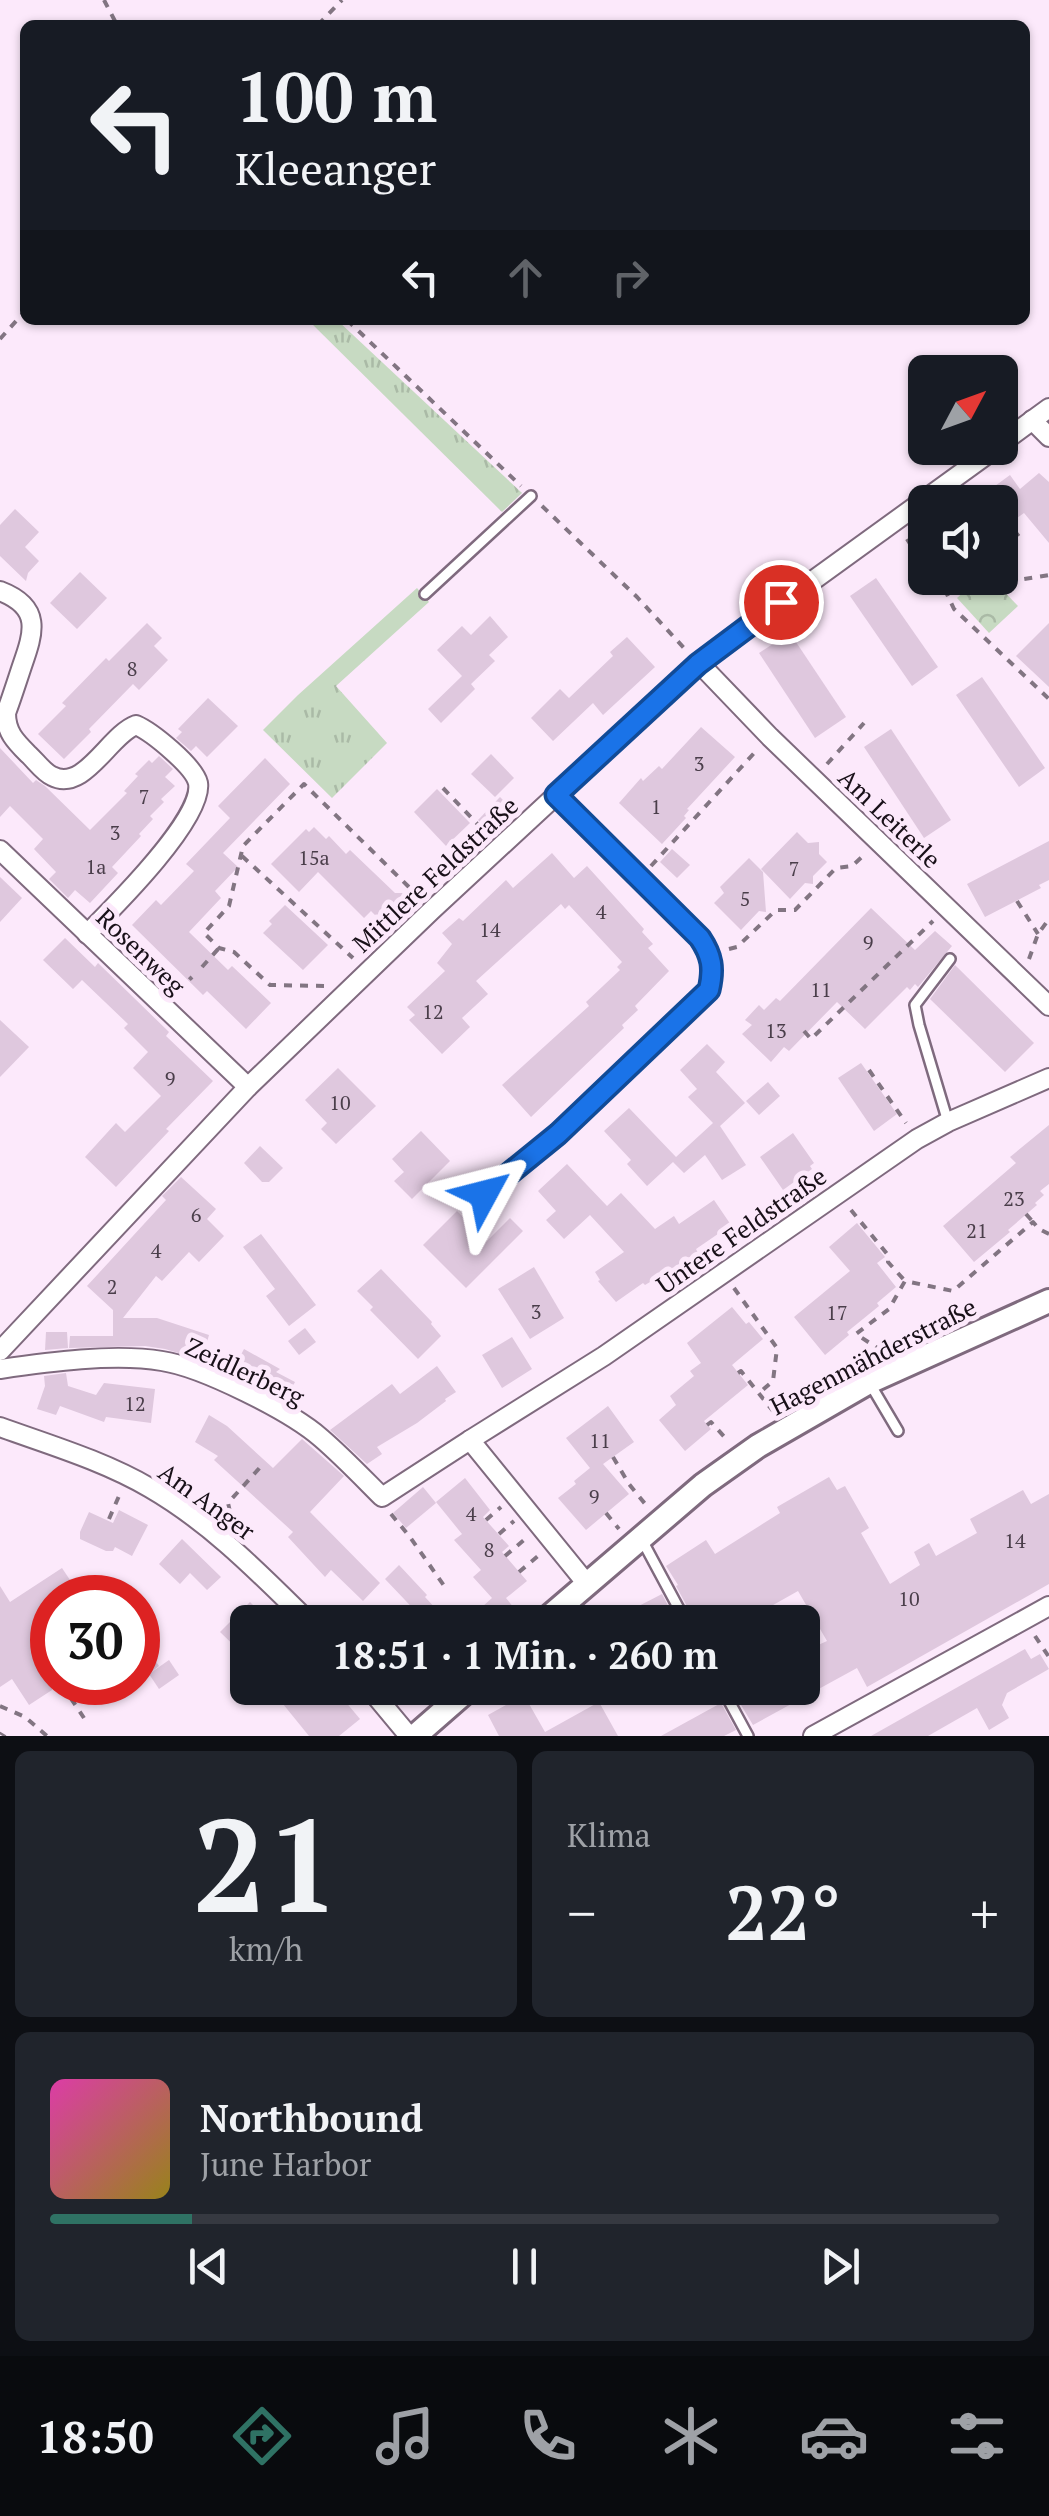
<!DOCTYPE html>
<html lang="de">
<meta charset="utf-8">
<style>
body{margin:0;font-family:"PT Serif",serif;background:#20242c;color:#f1f3f6;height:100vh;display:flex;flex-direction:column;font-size:38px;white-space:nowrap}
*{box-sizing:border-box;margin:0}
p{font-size:32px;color:#9ea1a6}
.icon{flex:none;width:55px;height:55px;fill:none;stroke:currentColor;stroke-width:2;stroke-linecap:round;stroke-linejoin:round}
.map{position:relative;height:1736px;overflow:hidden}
.drawer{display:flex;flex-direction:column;gap:15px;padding:15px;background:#0d0f14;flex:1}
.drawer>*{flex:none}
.banner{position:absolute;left:20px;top:20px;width:1010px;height:305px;border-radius:15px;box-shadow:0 2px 8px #0004;background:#171b24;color:#f1f3f6;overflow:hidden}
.needle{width:65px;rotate:49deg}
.fabs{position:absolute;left:908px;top:355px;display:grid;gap:20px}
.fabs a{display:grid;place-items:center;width:110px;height:110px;border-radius:15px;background:#171b24;box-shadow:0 2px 8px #0004;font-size:50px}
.speed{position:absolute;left:30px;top:1575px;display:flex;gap:20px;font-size:50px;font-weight:700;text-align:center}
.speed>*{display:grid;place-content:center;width:130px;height:130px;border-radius:50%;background:#171b24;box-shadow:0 2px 8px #0004;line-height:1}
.speed .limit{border:15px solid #d22;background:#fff;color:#111}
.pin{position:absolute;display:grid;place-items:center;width:85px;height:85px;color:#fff;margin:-42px;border:5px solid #fff;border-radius:50%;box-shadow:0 2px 10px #0007}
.me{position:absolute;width:110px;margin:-55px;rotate:52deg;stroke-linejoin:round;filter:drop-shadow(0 0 8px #0008)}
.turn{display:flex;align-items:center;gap:35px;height:210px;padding:0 50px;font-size:45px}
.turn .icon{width:130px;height:130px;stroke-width:2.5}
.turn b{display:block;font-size:70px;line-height:85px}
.lanes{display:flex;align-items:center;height:95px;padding:0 50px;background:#0003;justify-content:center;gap:50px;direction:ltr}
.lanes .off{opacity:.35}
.big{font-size:75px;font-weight:700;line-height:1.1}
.drawer .widget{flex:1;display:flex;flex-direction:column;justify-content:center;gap:15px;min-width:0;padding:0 35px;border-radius:15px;background:#20242c}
.drawer .dial{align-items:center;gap:0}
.dial b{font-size:130px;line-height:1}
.song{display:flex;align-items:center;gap:30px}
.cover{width:120px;height:120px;border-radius:15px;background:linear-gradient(135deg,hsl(320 70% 55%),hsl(50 70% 35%))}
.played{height:10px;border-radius:5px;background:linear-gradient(90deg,#2f7264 15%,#363941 15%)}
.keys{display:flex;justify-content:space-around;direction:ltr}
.heat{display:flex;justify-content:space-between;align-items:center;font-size:55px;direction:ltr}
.drawer .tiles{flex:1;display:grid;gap:15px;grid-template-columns:1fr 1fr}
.widget:last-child{grid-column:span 2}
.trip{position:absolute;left:230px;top:1605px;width:590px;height:100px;border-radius:15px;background:#171b24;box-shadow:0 2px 8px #0004;font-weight:700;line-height:100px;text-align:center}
.tabs{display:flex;height:160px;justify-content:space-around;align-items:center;background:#090b0e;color:#9ea1a6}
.tabs .icon{width:70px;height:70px}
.tabs .current{color:#2f7264}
.tabs b{font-size:45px;color:#f1f3f6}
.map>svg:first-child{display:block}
.grass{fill:url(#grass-tufts)}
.park{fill:url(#park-crowns)}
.building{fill:#dfc8de}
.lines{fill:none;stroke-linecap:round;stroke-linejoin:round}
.service-casing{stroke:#7f6a7e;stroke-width:14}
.minor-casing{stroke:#7f6a7e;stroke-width:22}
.tertiary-casing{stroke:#7f6a7e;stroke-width:28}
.path{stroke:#827582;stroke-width:4;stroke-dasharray:8 8;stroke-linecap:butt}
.service{stroke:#fff;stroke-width:9}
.minor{stroke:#fff;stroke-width:18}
.tertiary{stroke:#fff;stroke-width:22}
.tram{stroke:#817481;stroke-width:2.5}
.route-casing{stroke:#114b97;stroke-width:25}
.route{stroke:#1a73e8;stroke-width:18}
.labels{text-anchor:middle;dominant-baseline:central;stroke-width:10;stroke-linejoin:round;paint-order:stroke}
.number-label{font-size:20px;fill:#4a3e4a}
.street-label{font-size:25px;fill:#181018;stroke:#fce9fb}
</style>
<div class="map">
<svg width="1049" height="1736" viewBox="0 0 1049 1736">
<defs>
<pattern id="grass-tufts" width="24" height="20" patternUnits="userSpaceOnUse" patternTransform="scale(2.5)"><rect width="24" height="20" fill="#c7dac2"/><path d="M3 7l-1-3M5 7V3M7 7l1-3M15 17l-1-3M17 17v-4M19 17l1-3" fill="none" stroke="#aabaa6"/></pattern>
<pattern id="park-crowns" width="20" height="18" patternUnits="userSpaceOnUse" patternTransform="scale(2.5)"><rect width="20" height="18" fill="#c7dac2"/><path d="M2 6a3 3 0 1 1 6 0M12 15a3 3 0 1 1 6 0" fill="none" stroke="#aabaa6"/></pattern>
</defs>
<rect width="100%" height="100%" fill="#fce9fb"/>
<g class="grass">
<path d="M308,320H337L522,493L502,512Z"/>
<path d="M417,588L429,602L336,686L387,743L332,798L263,730L298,695Z"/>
</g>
<path class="park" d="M979,578H991L1018,606L989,633L957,598Z"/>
<g class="building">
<path d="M1039,473L1049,482V543L1024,513L1000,530V502H973L1010,475L1020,489Z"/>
<path d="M15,509L39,532L25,547L39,561L28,573L26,581L0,556V525Z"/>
<path d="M80,572L107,598L77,629L50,603Z"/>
<path d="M876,578L938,667L912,686L850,596Z"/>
<path d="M490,616L508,637L489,655L495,661L471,684L475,689L441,723L428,709L462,676L437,650L462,626L471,635Z"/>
<path d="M147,623L162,638L154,646L168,660L139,690L133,684L89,729L91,732L64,759L38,734L66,706L62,703L106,658L109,661Z"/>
<path d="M1049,623V687L1016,656Z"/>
<path d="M790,633L846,717L815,738L759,653Z"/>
<path d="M627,637L655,667L603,715L593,703L553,741L531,718L560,689L569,698L613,656L610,652Z"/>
<path d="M982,677L1045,768L1019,787L956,695Z"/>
<path d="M208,698L238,726L207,757L196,746L191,751L176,738L182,732L178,729Z"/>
<path d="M701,727L735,757L687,809L689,810L684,816L686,818L662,844L619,803L641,778L643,781L659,766L662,769Z"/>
<path d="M891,729L951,820L924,838L864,747Z"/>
<path d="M0,748L33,783L36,780L45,786L90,830L127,793L124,791L138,776L135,774L149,760L152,763L159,756L173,769L165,777L175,786L161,799L164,802L150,816L153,819L139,834L141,836L112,867L118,873L90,903L75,890L68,898L49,879L56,872L34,849L43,839L10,806L0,817Z"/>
<path d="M491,754L514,778L495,797L471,774Z"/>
<path d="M265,758L290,784L223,853L238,867L215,891L221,898L189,932L228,970L232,966L271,1003L246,1029L207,991L203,995L132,925L156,900L161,905L194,871L186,864L230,818L218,806Z"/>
<path d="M437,789L470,823L446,846L414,812Z"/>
<path d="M500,797L513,810L491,832L478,820Z"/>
<path d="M314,827L326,839L329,836L346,854L350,850L395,893H406V912L384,911L377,917L371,911L364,918L318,872L299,892L271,864L306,829L309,832Z"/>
<path d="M797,832L808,843L819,842V854L827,862L813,876V884L805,883L790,899L761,869Z"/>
<path d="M1049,841V880L1039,885L1041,888L985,917L967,884Z"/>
<path d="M672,849L690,865L677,878L660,862Z"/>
<path d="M552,853L574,878L587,866L644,929L642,932L653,944L648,948L669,971L635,1006L638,1010L622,1025L624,1028L531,1117L502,1085L589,1006L586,1002L620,970L617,967L622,962L569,905L565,909L561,904L476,981L488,994L462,1018L470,1027L442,1054L409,1020L415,1015L407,1007L445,971L437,963L452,944L442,933L459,918L463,921L506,880L513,888Z"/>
<path d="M749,858L763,872L766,912L759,911L741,930L714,903L724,893L720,887Z"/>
<path d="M0,877L22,898L0,922Z"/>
<path d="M285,905L328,945L303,970L263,933L272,924L269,921Z"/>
<path d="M871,908L915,950L935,931L952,946L918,987L915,984L910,990L907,987L865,1029L837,1002L789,1051L784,1047L771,1062L742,1034L752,1025L745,1020L759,1005L764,1010L776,998L780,1001Z"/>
<path d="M65,938L95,967L98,963L132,996L169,1032L166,1036L213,1081L166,1129L169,1131L116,1187L85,1157L116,1123L125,1132L161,1096L133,1068L148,1052L124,1028L128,1024L82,980L73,989L43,960Z"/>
<path d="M955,965L1034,1043L1005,1072L930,999Z"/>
<path d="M0,1020L29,1047L0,1077Z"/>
<path d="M707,1044L725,1062L716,1072L745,1103L720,1126L746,1165L722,1180L705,1155L684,1173L673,1162L647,1186L627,1164L631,1160L604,1131L629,1108L676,1157L713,1123L688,1097L697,1089L680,1070Z"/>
<path d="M861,1063L897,1114L874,1131L838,1078Z"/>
<path d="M338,1068L376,1106L336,1144L321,1129L327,1123L305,1100Z"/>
<path d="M768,1082L780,1096L759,1115L746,1101Z"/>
<path d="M1049,1125V1184L1040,1191L1044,1195L1035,1203L1037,1205L1008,1230L1010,1232L974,1262L943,1226L1016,1163L1010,1157Z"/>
<path d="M421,1131L450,1161L412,1199L394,1181L404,1172L392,1159Z"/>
<path d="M793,1133L814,1163L810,1166L812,1169L783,1190L760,1157Z"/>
<path d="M260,1146L283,1168L269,1182H262L244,1163Z"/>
<path d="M567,1164L607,1206L621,1193L655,1229L674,1216L679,1224L714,1200L731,1225L696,1249L698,1253L645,1285L643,1283L616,1302L598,1281L600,1280L595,1272L624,1252L590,1215L564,1239L546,1220L556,1211L538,1191Z"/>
<path d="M181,1177L216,1209L207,1219L224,1236L199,1262L189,1252L162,1281L156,1276L123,1318H157L209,1335L202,1360L165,1349L145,1346L69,1348L70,1336H113V1310L87,1286L166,1200L162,1196Z"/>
<path d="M457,1211L487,1241L510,1218L523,1231L466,1288L423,1245Z"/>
<path d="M857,1223L885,1257L877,1263L896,1287L877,1303L879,1306L847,1332L849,1335L825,1355L794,1317L850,1271L829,1247Z"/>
<path d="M261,1234L316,1305L289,1326L266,1296L275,1289L243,1247Z"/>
<path d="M534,1267L564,1318L530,1339L498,1289Z"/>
<path d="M381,1269L432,1322L431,1324L441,1336L418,1359L370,1310L373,1307L357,1291Z"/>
<path d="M732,1307L746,1324L749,1322L763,1339L732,1365L748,1385L704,1421L711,1429L685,1451L659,1420L676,1405L670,1396L694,1376L690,1371L701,1363L687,1343Z"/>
<path d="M305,1328L316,1342L299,1355L288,1341Z"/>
<path d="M46,1332H67L68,1348L45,1350Z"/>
<path d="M512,1337L532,1369L502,1388L482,1355Z"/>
<path d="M244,1349L280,1369L276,1372L295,1382L286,1399L232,1372Z"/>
<path d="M437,1366L456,1392L445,1399L446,1401L417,1423L377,1447L382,1454L367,1464L330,1430L392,1384L400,1394Z"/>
<path d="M66,1373L68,1386L96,1395L104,1383L155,1389L151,1423L106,1417L104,1422L60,1406L56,1415L37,1409L45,1386L44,1376Z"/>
<path d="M608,1406L634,1442L603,1464L629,1494L586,1530L558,1498L576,1484L574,1481L590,1468L566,1438Z"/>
<path d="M209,1415L227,1426L273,1468L302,1439L344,1476L310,1512L380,1583L363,1601L331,1570L325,1577L288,1537L293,1532L214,1460L218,1456L195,1442Z"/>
<path d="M829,1477L837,1490L845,1486L869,1528L861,1533L890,1584L920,1565L914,1552L929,1543L936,1556L977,1533L970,1519L1023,1490L1031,1504L1049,1494V1584L867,1687L857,1668L753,1725L735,1695L737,1694L733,1688H802V1664L820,1654L816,1646L827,1641L798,1591L743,1622H703L693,1607L689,1610L676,1586L678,1585L666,1566L706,1540L715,1554L780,1513L777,1507Z"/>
<path d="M465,1478L490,1510L483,1517L509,1546L502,1552L527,1581L506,1598L514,1608L497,1622L482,1607L492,1598L473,1577L481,1570L454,1540L462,1534L436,1502Z"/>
<path d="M423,1487L436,1503L406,1528L393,1513Z"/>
<path d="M119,1510L148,1525L132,1556L115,1547L113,1551H106L80,1539V1532L89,1512L113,1523Z"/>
<path d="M182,1539L221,1577L207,1590L190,1573L180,1584L159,1564Z"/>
<path d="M399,1565L427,1595L425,1597L437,1610L425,1621L385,1579Z"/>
<path d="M62,1568L82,1598H52V1690L29,1705L12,1679L0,1687V1586L10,1602Z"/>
<path d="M662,1594L674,1617L664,1622H635L629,1611Z"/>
<path d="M250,1602L270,1622H248V1659L220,1632Z"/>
<path d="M138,1635L159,1666L138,1682Z"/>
<path d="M1025,1649L1031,1659L1040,1654L1049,1669L1007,1693L1002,1705L1009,1718L989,1730L977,1708L928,1736H871Z"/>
<path d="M169,1660L179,1675L159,1689L149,1674Z"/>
<path d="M270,1688H334L360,1719L339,1736H309Z"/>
<path d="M524,1695L545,1732L599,1702L618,1736H499L488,1715Z"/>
<path d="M721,1703L736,1730L724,1736H661Z"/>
</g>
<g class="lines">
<defs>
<g id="service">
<path d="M425,594L531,496"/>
<path d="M948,1122L919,1025L915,1005L950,959"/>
<path d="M869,1382L898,1431"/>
<path d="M642,1540L686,1622"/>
<path d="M722,1688L748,1736"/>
</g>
<g id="minor">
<path d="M1032,420L1049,437"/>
<path d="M1000,444L1049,408"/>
<path d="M0,591C42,607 34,632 22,666C17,681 12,697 6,713C6,732 15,741 28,754C35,760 43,772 52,776C84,793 109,735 136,725C152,732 194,766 198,783C204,818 112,909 87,934"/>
<path d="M699,663L770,737L1049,1006"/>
<path d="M0,850L248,1087"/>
<path d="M484,1194L558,1134L709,990C714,969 712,956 700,938L556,795"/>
<path d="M0,1351L248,1087L432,910L699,663L996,448"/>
<path d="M0,1369C48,1362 114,1353 162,1361C202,1367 290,1411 321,1438C342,1456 362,1477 382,1497L470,1440"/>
<path d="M0,1427C50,1445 104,1461 150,1488C212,1524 259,1573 309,1622"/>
<path d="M587,1584L470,1440L604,1356L917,1139L948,1122L1049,1078"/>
<path d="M369,1688L409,1736"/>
<path d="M813,1736L1049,1606"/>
</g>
<g id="tertiary">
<path d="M543,1622L703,1485L758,1446L869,1382L1049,1301"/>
<path d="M415,1736L470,1688"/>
</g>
</defs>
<use href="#service" class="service-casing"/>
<use href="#minor" class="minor-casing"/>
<use href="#tertiary" class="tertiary-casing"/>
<g class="path">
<path d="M104,0L117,25"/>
<path d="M318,25L342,0"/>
<path d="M347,320L521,486"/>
<path d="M0,339L25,311"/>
<path d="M542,506L637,597L684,648"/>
<path d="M907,539L925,568"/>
<path d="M1000,548L1022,531"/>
<path d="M933,578L944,588L954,609L1049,699"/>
<path d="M995,578L999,583L1049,575"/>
<path d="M944,588L959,578"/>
<path d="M827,764L864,723"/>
<path d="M443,788L488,835"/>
<path d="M242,856L353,958"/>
<path d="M651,866L756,751"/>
<path d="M1017,901L1038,934"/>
<path d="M729,949L737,947L776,910H795L836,868L852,866L863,856"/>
<path d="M1029,959L1038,934L1049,919"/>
<path d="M202,967L219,948"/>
<path d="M324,986L270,985L234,952L219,948L204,933L229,906L243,846L304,784L418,896"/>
<path d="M178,991L192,977"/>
<path d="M804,1031L811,1039L933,921"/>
<path d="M869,1070L906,1123"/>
<path d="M851,1210L888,1255V1262L905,1281"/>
<path d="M1026,1214L1033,1222"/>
<path d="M734,1288L777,1348L773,1381L759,1393"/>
<path d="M882,1351L856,1334L889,1309L905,1281L953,1291L1033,1222L1039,1229L1049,1234"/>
<path d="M738,1373L741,1371L773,1411"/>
<path d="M707,1425L711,1422L728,1441"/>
<path d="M613,1457L629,1484L646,1505"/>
<path d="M230,1512L228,1503L264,1463"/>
<path d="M606,1513L619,1529"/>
<path d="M391,1514L410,1537L447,1590"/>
<path d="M109,1519L119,1496"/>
<path d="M486,1520L501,1507"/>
<path d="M499,1534L514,1521"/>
<path d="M505,1556L524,1540"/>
<path d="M519,1572L538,1556"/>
<path d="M1035,1636L1049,1657"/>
<path d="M62,1685L84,1718"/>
<path d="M0,1706L25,1717L47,1736"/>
</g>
<use href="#service" class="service"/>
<use href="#minor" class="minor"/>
<use href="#tertiary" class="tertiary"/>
<path class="tram" d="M0,1733L5,1736"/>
</g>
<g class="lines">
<defs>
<path id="route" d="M484,1194L558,1134L709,990C714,968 712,956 700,938L556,795L698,664L781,602"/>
</defs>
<use href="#route" class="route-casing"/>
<use href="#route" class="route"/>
</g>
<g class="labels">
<g class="number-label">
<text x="132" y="668">8</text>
<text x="699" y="763">3</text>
<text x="144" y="796">7</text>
<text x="656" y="806">1</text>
<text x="115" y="832">3</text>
<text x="314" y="857">15a</text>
<text x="96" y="866">1a</text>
<text x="794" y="868">7</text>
<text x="745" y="898">5</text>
<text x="601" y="911">4</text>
<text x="490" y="929">14</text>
<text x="868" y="942">9</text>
<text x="821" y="989">11</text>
<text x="433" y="1011">12</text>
<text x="776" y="1030">13</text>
<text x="170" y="1078">9</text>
<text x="340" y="1102">10</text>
<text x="1014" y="1198">23</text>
<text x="196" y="1214">6</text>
<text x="977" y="1230">21</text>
<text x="156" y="1250">4</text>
<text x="112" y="1286">2</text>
<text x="536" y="1311">3</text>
<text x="837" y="1312">17</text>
<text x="135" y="1403">12</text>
<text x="600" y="1440">11</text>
<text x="594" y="1496">9</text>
<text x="471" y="1513">4</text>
<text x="1015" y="1540">14</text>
<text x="489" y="1549">8</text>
<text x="909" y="1598">10</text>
</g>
<g class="street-label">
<text transform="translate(890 818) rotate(44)">Am Leiterle</text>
<text transform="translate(435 874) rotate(-43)">Mittlere Feldstraße</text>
<text transform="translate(141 951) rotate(44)">Rosenweg</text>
<text transform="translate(741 1230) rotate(-35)">Untere Feldstraße</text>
<text transform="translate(873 1356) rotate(-27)">Hagenmähderstraße</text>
<text transform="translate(245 1371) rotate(25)">Zeidlerberg</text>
<text transform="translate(207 1501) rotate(36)">Am Anger</text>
</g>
</g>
</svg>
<div class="fabs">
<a><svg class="needle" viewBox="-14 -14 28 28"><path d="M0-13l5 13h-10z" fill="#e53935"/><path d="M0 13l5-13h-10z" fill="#9ea1a6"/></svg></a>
<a><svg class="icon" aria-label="sound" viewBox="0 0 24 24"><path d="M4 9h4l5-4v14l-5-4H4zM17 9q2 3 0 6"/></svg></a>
</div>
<div class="speed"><div class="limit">30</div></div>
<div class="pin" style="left:781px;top:602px;background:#d93025"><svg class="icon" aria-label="arrive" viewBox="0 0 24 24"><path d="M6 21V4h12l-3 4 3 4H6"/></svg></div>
<svg class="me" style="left:484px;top:1194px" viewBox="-20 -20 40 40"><path d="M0-17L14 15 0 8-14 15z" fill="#1a73e8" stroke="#fff" stroke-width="4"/></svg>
<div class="trip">18:51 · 1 Min. · 260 m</div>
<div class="banner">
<div class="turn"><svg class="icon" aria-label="left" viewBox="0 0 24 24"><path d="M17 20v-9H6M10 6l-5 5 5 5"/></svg><div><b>100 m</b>Kleeanger</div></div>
<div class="lanes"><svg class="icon" aria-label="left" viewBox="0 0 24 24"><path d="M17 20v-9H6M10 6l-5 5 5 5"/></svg><svg class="icon off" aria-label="ahead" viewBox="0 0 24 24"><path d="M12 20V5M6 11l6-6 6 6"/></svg><svg class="icon off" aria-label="right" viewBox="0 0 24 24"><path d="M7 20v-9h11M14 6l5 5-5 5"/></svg></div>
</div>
</div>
<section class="drawer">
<div class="tiles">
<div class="widget dial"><b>21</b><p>km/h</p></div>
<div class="widget"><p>Klima</p>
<div class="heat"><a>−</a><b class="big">22°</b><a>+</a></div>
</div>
<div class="widget">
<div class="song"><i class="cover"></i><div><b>Northbound</b><p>June Harbor</p></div></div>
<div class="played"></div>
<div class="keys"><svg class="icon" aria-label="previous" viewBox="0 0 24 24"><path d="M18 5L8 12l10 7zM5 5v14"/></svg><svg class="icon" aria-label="pause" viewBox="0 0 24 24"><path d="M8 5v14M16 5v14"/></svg><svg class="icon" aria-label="next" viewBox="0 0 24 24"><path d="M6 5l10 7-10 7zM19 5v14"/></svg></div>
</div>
</div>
</section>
<nav class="tabs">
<b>18:50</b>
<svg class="icon current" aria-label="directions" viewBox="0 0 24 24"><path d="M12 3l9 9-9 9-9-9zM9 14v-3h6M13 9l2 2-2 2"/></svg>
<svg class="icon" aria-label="music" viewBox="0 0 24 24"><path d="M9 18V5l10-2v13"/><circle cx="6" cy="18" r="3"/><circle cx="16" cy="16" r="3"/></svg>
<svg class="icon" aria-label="phone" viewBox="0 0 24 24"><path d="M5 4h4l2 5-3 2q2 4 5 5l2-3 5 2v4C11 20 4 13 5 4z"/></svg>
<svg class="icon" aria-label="climate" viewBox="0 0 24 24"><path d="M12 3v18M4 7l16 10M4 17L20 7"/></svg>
<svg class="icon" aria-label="car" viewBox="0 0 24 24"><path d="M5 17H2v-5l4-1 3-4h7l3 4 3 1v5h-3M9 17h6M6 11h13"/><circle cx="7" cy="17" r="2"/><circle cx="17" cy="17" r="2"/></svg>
<svg class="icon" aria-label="filters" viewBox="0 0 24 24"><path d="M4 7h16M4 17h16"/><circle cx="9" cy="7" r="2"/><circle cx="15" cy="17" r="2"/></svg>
</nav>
